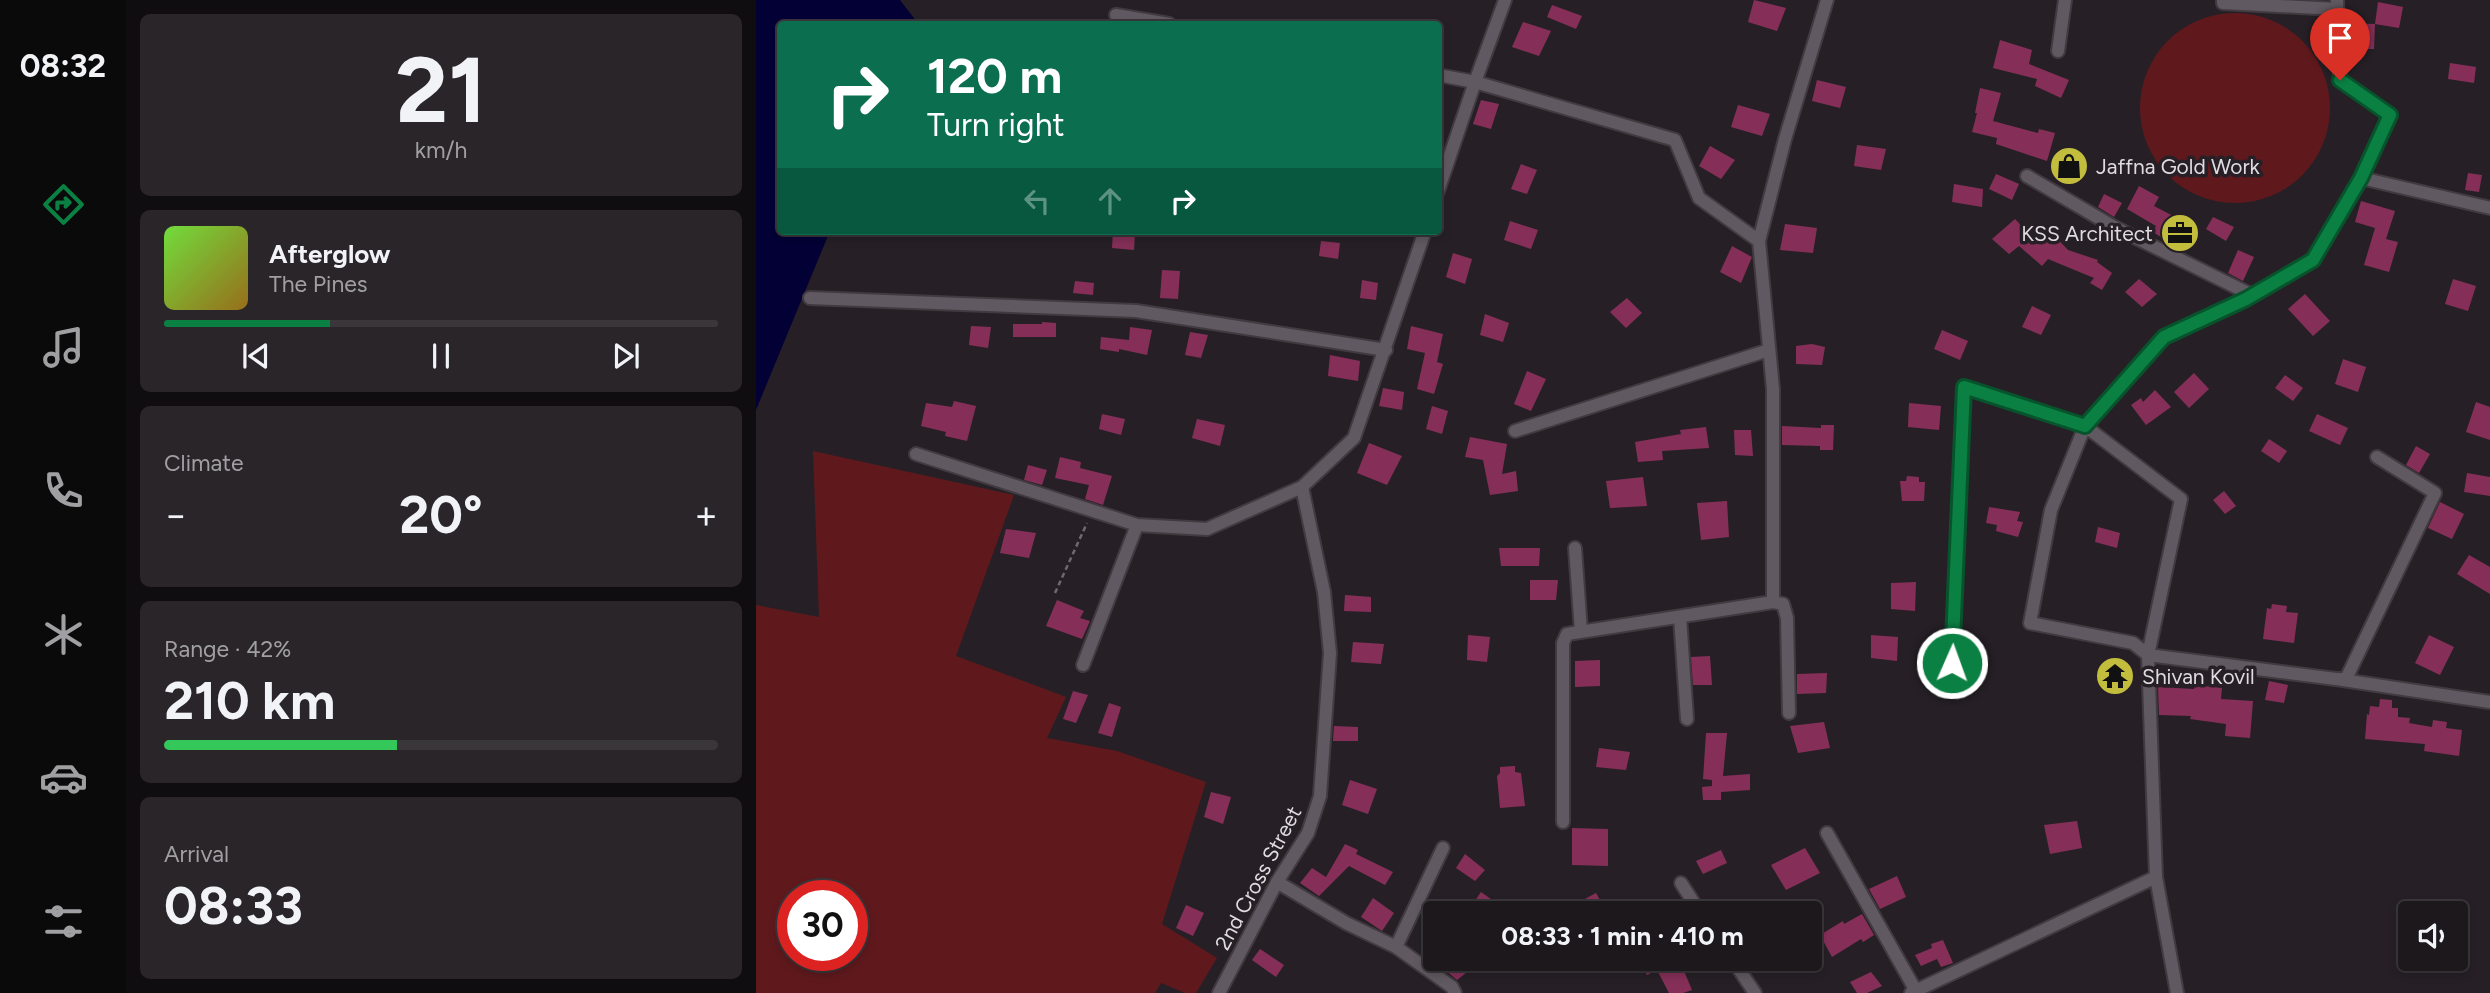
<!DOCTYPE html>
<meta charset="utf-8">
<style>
body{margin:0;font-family:Figtree,sans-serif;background:#292529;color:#f1f3f6;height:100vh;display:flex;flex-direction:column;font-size:26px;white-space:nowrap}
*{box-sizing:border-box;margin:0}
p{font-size:23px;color:#a0a0a3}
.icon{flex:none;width:38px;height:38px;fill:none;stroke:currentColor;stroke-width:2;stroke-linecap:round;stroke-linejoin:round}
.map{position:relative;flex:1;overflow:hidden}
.drawer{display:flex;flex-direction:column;gap:14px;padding:14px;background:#0f0d0f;width:630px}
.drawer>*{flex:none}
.top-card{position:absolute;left:21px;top:21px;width:665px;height:214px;border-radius:7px;box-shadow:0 4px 10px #0003,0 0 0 2px #3a373b;background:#0b6e4f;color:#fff;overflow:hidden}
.fabs{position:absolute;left:1642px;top:901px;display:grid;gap:14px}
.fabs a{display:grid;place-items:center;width:70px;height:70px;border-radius:7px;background:#1c181c;box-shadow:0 4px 10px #0003,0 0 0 2px #3a373b;font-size:35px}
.speed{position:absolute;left:21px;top:880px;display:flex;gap:14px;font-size:35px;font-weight:700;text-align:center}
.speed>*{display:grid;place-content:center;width:91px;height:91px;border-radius:50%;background:#1c181c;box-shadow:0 4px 10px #0003,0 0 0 2px #3a373b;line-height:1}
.speed .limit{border:10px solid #d22;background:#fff;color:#111}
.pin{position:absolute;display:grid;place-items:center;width:60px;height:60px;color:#fff;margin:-72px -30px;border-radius:50% 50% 50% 0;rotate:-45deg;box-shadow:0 0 7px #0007}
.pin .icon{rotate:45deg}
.me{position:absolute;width:77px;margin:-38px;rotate:2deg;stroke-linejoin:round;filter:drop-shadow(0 0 5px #0008)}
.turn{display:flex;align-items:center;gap:24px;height:147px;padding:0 35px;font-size:32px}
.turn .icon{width:91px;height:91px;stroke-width:2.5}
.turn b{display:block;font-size:49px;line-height:60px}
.lanes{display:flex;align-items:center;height:66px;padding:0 35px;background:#0003;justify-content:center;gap:35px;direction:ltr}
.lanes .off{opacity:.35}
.big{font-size:52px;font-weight:700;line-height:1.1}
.drawer .tile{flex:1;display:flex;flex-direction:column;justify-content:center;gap:10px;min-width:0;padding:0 24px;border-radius:10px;background:#292529}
.drawer .dial{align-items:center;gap:0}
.dial b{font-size:91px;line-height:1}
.song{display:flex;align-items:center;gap:21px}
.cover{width:84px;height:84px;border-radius:10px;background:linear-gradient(135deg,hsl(100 70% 55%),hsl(40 70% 35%))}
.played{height:7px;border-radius:4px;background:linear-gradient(90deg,#0b8043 30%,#3a373b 30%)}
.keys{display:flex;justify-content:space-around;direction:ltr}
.heat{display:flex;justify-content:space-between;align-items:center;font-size:38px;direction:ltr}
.charge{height:10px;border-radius:5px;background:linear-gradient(90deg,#34c759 42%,#3a373b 0)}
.trip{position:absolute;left:667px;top:901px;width:399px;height:70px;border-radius:7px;background:#1c181c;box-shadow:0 4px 10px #0003,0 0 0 2px #3a373b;font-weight:700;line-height:70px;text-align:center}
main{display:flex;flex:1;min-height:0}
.dock{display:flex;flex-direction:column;width:126px;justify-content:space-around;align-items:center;background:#0b0a0b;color:#a0a0a3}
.dock .icon{width:49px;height:49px}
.dock .current{color:#0b8043}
.dock b{font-size:32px;color:#f1f3f6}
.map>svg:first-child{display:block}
.green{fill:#5f191d;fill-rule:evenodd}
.water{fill:#030035}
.building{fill:#852f58}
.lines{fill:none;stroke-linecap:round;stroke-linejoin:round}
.minor-casing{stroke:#413b41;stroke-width:16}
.path{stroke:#6e696e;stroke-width:2.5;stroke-dasharray:5 3.5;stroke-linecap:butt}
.minor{stroke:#615961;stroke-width:12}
.route-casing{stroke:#07532c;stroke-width:18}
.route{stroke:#0b8043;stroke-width:12}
.labels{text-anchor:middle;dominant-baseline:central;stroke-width:7;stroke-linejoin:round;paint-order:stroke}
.poi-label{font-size:21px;fill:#dfdbdf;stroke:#262026;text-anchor:start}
.street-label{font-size:21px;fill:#dfdbdf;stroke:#262026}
</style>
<main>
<nav class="dock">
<b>08:32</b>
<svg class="icon current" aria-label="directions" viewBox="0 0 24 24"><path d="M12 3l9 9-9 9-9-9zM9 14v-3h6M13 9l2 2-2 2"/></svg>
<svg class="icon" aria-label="music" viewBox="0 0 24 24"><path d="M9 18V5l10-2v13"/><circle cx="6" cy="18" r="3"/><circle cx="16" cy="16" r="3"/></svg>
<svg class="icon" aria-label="phone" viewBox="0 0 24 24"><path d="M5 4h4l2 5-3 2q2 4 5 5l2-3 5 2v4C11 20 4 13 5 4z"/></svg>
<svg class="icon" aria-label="climate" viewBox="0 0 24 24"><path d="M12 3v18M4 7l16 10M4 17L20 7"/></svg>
<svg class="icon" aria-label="car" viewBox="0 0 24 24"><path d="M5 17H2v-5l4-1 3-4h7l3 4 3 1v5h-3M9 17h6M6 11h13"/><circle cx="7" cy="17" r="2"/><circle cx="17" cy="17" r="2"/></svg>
<svg class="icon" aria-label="filters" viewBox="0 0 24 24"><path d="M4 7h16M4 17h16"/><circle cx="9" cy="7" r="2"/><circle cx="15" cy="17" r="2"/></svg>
</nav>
<section class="drawer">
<div class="tile dial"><b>21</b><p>km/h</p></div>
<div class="tile">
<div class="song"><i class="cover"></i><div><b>Afterglow</b><p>The Pines</p></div></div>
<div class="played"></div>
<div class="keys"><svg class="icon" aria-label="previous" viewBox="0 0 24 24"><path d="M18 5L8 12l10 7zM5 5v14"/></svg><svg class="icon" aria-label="pause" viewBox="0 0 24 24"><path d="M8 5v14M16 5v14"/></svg><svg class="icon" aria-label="next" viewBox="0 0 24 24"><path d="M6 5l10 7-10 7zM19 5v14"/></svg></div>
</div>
<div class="tile"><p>Climate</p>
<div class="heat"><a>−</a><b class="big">20°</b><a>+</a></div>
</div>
<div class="tile"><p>Range · 42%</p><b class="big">210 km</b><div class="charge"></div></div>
<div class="tile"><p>Arrival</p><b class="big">08:33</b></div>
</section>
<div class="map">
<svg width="1734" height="993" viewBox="0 0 1734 993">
<rect width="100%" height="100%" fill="#262026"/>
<g class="green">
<circle cx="1479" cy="108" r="95"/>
<path d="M57,451L258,495L200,656L310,697L291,738L361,751L450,782L406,924L461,958L440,993H429L405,983L399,993H0V605L63,617ZM37,896H96V956H37Z"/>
</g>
<path class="water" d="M0,0H144L161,22L160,24H24V231H74L0,410Z"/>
<g class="building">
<path d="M998,0L1030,8L1021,31L992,22Z"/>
<path d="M1622,2L1647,7L1643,28L1619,24Z"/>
<path d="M796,5L826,16L820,29L791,17Z"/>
<path d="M767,22L795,31L783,56L756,47Z"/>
<path d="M1592,23L1619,24L1618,49H1592Z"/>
<path d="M1244,40L1276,50L1273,64L1313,80L1305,98L1279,86L1281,79L1237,68Z"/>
<path d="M1694,63L1720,67L1718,83L1692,79Z"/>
<path d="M1061,80L1090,87L1084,108L1056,101Z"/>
<path d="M1224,88L1245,93L1237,121L1282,133L1283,129L1299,133L1291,161L1240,144L1241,138L1216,132L1221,113H1219Z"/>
<path d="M725,100L743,104L735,129L717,124Z"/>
<path d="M982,105L1014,114L1006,136L975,127Z"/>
<path d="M1101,145L1130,149L1125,170L1098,166Z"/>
<path d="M954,146L979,160L965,179L943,166Z"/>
<path d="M765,164L781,170L771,194L755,189Z"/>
<path d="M1712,173L1726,175L1723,192L1709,190Z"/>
<path d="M1240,174L1263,184L1256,200L1233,189Z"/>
<path d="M1198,184L1227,189L1226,207L1196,202Z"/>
<path d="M1383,186L1403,197L1398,206L1425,220L1411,241L1397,232L1400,226L1371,209Z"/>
<path d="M1348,194L1366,203L1358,217L1342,207Z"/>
<path d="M1605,201L1639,211L1630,239L1642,242L1633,272L1608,265L1619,228L1599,222Z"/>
<path d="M1457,217L1478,227L1470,241L1450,229Z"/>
<path d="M1259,219L1278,239L1290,227L1312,250L1342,260L1341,262L1356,273L1346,290L1334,283L1338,278L1292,259L1286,266L1263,246L1253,254L1236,239Z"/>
<path d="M754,221L782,230L775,249L748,240Z"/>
<path d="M1029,224L1061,228L1057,253L1024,250Z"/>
<path d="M357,231L379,233L378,250L356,248Z"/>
<path d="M565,241L584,243L582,259L563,256Z"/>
<path d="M976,246L996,257L985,283L964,272Z"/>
<path d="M1482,250L1498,257L1487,281L1472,273Z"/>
<path d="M697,253L716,259L709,284L690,277Z"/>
<path d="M406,270L424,271L422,299L404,298Z"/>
<path d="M1383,279L1401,294L1386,307L1369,292Z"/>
<path d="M1697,279L1720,286L1712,311L1689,304Z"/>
<path d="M606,280L622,283L620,300L604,298Z"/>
<path d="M319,281L338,283L337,295L317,293Z"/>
<path d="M1549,294L1574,321L1557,336L1532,309Z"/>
<path d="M871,298L886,313L870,328L854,312Z"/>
<path d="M1276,306L1295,315L1285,335L1266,327Z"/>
<path d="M729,314L753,323L747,342L724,335Z"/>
<path d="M286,322L300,323V337H257V324H286Z"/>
<path d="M215,326L235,327L232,348L213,345Z"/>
<path d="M655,326L687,334L681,362L687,364L678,394L661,389L669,353L651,349Z"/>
<path d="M374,327L396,330L391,355L363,349V352L344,349L345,337L373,340Z"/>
<path d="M1186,330L1212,341L1204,360L1178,349Z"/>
<path d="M434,332L452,335L445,358L429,355Z"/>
<path d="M1056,344L1069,347L1066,365L1040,364V346Z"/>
<path d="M574,355L604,361L602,381L572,376Z"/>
<path d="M1587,359L1610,367L1602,392L1579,384Z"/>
<path d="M771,371L790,379L775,411L758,404Z"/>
<path d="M1438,373L1453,389L1433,408L1418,392Z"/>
<path d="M1529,375L1547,388L1537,401L1519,388Z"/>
<path d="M627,388L648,392L646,410L623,406Z"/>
<path d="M1399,390L1415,407L1390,425L1375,405L1385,398L1387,402Z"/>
<path d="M198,401L220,406L211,441L189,436L190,432L165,426L170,403L196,407Z"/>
<path d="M1720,402L1734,407V440L1710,432Z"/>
<path d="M1153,403L1185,406L1183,430L1152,427Z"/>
<path d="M676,406L692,411L686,434L670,429Z"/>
<path d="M346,414L369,419L365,435L343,429Z"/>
<path d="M1561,414L1592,428L1584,445L1553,431Z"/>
<path d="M441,419L469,425L464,446L436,438Z"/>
<path d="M1065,425H1078L1077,450H1064V446L1026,445V426L1065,428Z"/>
<path d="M950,427L953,448L906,451L907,460L882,462L879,442L925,434L924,430Z"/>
<path d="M978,430H995L997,456L979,455Z"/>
<path d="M714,437L751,444L746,474L760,471L762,491L734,495L727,460L709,457Z"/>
<path d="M1513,439L1531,451L1523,463L1505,451Z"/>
<path d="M613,443L646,456L631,485L601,473Z"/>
<path d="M1660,446L1674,454L1663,473L1650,465Z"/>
<path d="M304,457L325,462L324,468L356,476L347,505L329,499L333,485L299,478Z"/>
<path d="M272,465L291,470L286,485L268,480Z"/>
<path d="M1711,473L1734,477V496L1708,492Z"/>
<path d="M1151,476L1163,477V482H1169L1168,501H1146L1144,481H1150Z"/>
<path d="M887,477L891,506L854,508L850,481Z"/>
<path d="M1468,491L1480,506L1469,514L1457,500Z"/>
<path d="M971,501L973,537L945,540L941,503Z"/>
<path d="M1684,502L1708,514L1696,539L1672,528Z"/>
<path d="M1233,507L1264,512L1261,521L1267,522L1262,537L1240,531L1241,525L1230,523Z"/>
<path d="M1342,527L1364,533L1361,548L1339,542Z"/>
<path d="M250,529L280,533L273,558L244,553Z"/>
<path d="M743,548H784L783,566H745Z"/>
<path d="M1713,555L1734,567V594L1701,574Z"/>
<path d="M774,580H802L800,600H774Z"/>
<path d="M1160,582L1159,611L1135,609V583Z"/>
<path d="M589,595L615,597V612L588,611Z"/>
<path d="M301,600L328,611L324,618L334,621L326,639L290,626Z"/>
<path d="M1516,604L1531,606L1530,612L1542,613L1538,643L1507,639L1511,608L1515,609Z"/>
<path d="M712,635L734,637L731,662L711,660Z"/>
<path d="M1115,635L1142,637L1141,661L1115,658Z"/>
<path d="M1673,635L1698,647L1684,675L1659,663Z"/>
<path d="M597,642L628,644L625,664L595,662Z"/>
<path d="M954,656L956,685H937L935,657Z"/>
<path d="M844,660V686L819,687V661Z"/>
<path d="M1071,673L1070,693L1041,694V674Z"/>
<path d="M1513,681L1532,685L1528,703L1509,700Z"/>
<path d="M1439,685L1466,688L1465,699L1497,701L1494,738L1469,736L1470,724L1434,719L1435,716L1403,715L1402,687L1438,689Z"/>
<path d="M317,691L332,695L320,723L307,719Z"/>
<path d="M1624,699L1636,700V708H1642V717L1654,718L1653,723L1676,727L1677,720L1691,722L1690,728L1706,730L1703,756L1668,751L1669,744L1609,739L1611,714L1613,715L1614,706L1623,707Z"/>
<path d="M353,703L365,707L356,737L342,733Z"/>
<path d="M1068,722L1074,748L1042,753L1034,726Z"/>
<path d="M578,726L602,727V741H577Z"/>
<path d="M950,733H971L967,776L994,774V790L965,792V800H947L946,787L956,786V780L947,779Z"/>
<path d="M843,748L874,752L870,770L840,767Z"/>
<path d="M759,766V772L765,773L769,806L744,808L741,776L744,773V767Z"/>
<path d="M594,780L621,789L612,814L586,805Z"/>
<path d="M455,792L475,797L467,824L448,817Z"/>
<path d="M1321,821L1326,848L1294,854L1288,825Z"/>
<path d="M816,828L852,829V866L816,865Z"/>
<path d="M589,844L602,850L600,854L637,872L629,885L593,866L563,896L544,883L556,868L570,877Z"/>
<path d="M1049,848L1064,873L1030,890L1015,865Z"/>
<path d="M965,850L971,863L947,874L940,861Z"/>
<path d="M709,854L729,870L719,881L700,868Z"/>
<path d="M1141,876L1150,897L1124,909L1113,889Z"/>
<path d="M725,892L742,904L735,914H710Z"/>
<path d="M840,893L852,914H834L827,900Z"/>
<path d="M617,898L638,913L626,931L605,917Z"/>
<path d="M430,905L448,913L437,936L420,928Z"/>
<path d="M1106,914L1118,935L1107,942L1105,939L1076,957L1064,935L1087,921L1088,924Z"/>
<path d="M1187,940L1197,963L1185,967L1181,959L1165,966L1159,955L1176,948L1175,944Z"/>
<path d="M504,949L528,965L520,977L496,960Z"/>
<path d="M699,959H705L715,969L701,980L688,969Z"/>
<path d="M882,959H926L921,961L924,967L926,966L936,990L927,993H913L901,970L891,975Z"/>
<path d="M1115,972L1126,986L1111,993H1101L1094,982Z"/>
</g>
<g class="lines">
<defs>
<g id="minor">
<path d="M1467,0V3L1580,9"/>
<path d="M1581,0L1584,80L1634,115L1605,178L1557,260L1490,299L1408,337L1329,426L1425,499L1392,655L1580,679L1734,702"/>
<path d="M360,15L413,24"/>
<path d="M1302,51L1309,0"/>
<path d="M682,75L719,82L919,140L943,198L1003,241L1029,139L1071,0"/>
<path d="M1271,176L1358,227L1496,295"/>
<path d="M1605,178L1734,208"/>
<path d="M682,191L719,82L749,0"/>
<path d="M54,298L380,311L630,350"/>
<path d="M759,431L1013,350"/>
<path d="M160,454L381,525L451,529L546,487L598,438L669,231"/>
<path d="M819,548L825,631"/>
<path d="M1017,602L1027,604L1031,618L1033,713"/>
<path d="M924,617L931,719"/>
<path d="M327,665L381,525"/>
<path d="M1581,679H1590L1679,493L1621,457"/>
<path d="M807,822V643L811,634L1017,602V389L1003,241"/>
<path d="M1071,833L1160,991"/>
<path d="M1400,877L1421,993"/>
<path d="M521,882L590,923L640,947L696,987L699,993"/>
<path d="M925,883L945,914"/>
<path d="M640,947L687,848"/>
<path d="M976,959L999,993"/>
<path d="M463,993L521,882L552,833L564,796L574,653L568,592L546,487"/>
<path d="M1155,993L1400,877L1392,655L1377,643L1274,623L1295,510L1329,426L1208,387L1196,662"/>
</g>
</defs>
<use href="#minor" class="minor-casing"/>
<path class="path" d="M299,593L331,523"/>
<use href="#minor" class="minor"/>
</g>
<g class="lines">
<defs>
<path id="route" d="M1196,663L1208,387L1329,426L1408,337L1490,299L1557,260L1605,178L1634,115L1584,80"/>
</defs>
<use href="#route" class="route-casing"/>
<use href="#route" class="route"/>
</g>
<defs>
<symbol id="shop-disc" viewBox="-11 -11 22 22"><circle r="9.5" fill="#c3bd3e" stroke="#262026"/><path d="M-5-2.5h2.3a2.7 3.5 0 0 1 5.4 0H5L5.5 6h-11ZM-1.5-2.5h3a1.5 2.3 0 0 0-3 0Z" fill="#111"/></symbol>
<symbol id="office-disc" viewBox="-11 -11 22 22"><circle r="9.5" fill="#c3bd3e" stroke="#262026"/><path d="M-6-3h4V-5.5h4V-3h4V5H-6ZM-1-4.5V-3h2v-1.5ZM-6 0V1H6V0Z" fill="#111"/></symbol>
<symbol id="temple-disc" viewBox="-11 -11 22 22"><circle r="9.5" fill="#c3bd3e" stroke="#262026"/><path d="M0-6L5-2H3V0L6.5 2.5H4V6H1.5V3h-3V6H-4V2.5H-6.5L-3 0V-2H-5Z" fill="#111"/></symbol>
</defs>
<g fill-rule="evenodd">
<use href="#shop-disc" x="1291" y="144" width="44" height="44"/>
<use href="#office-disc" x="1402" y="211" width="44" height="44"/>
<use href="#temple-disc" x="1337" y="654" width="44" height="44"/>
</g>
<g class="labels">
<g class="poi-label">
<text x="1340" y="166">Jaffna Gold Work</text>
<text x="1397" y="233" text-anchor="end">KSS Architect</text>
<text x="1386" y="676">Shivan Kovil</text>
</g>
<g class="street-label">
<text transform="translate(502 878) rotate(-62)">2nd Cross Street</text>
</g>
</g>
</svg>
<div class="fabs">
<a><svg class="icon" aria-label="sound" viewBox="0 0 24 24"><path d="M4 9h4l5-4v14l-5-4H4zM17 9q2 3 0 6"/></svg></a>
</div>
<div class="speed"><div class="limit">30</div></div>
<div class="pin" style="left:1584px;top:80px;background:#d93025"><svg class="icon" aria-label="arrive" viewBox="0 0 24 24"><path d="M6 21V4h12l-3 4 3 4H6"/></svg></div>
<svg class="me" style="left:1196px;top:663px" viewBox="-20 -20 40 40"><circle r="17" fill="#0b8043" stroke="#fff" stroke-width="3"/><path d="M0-11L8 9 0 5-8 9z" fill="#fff"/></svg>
<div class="trip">08:33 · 1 min · 410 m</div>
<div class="top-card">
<div class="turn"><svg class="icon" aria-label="right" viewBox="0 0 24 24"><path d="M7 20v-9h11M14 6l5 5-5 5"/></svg><div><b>120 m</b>Turn right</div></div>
<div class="lanes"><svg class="icon off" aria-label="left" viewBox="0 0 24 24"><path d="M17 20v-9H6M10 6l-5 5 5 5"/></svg><svg class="icon off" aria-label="ahead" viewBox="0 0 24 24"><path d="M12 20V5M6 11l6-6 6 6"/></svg><svg class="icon" aria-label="right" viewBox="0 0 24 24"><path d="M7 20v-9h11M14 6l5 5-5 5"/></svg></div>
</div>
</div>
</main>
